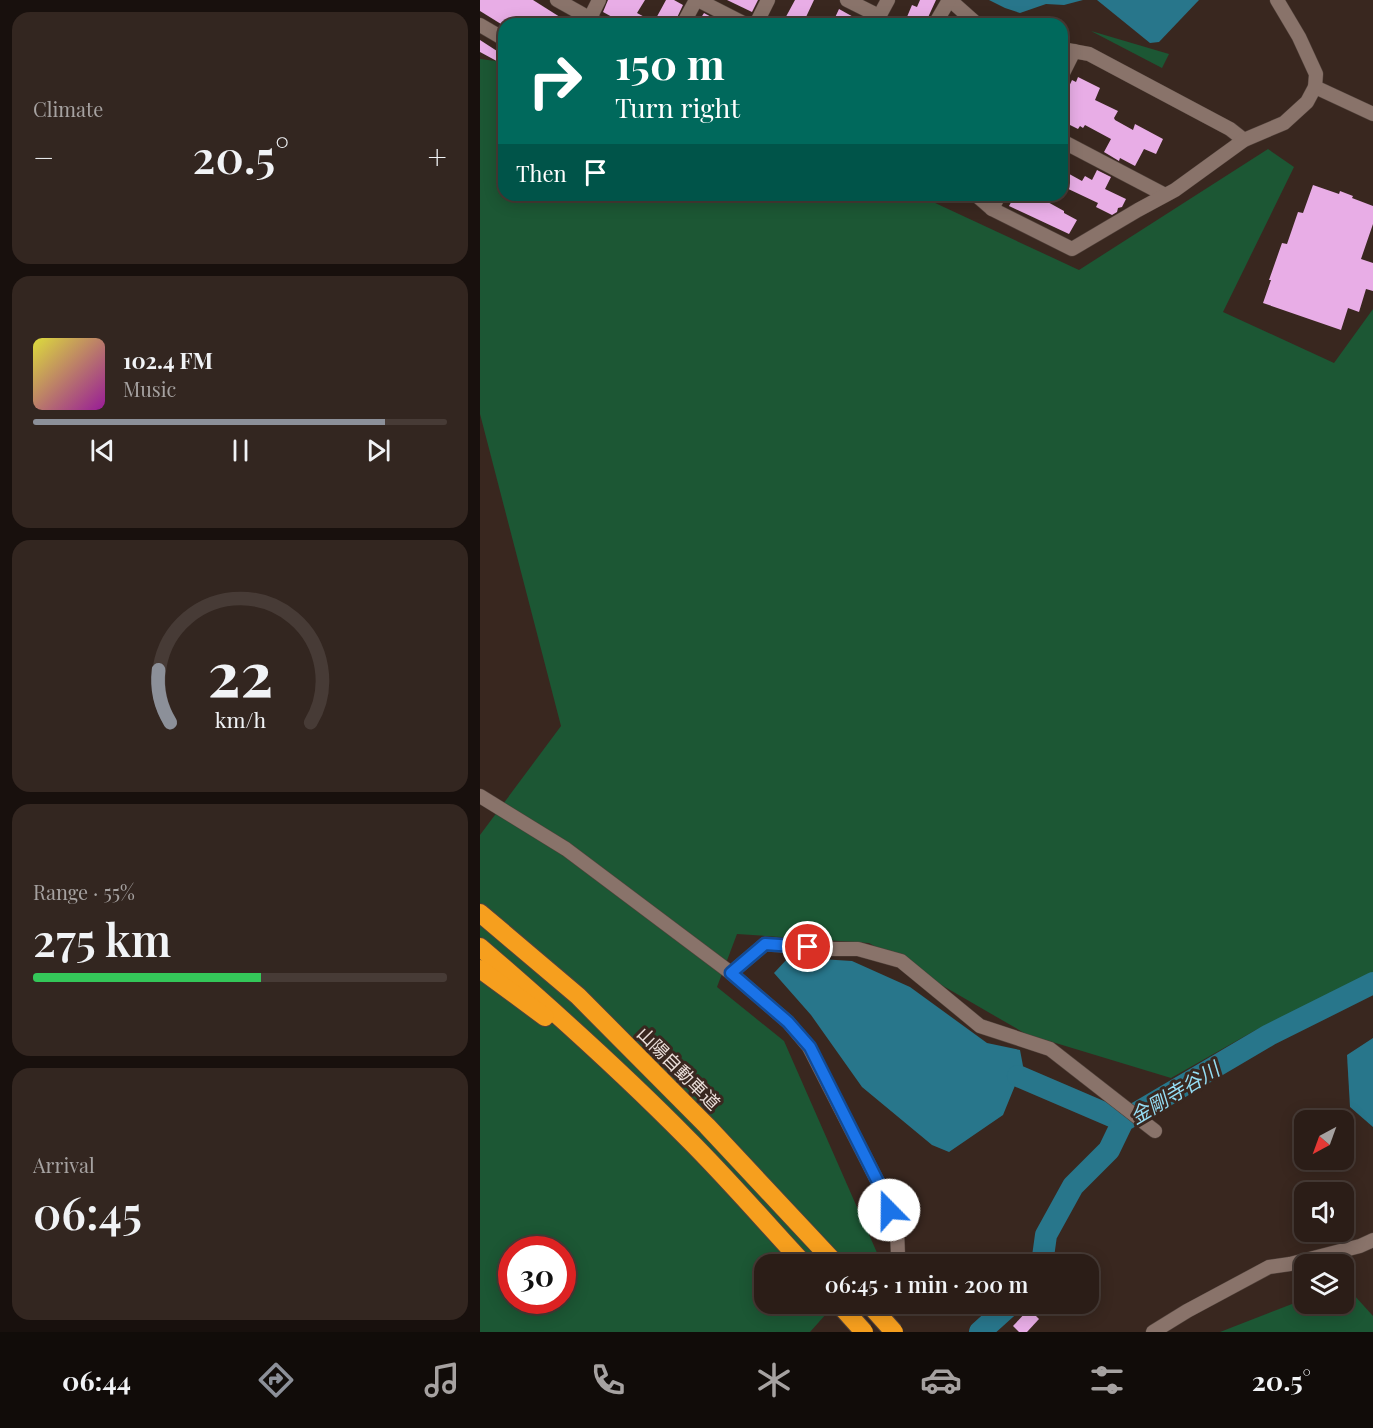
<!DOCTYPE html>
<meta charset="utf-8">
<style>
body{margin:0;font-family:"Playfair Display","Noto Sans JP",serif;background:#332620;color:#f1f3f6;height:100vh;display:flex;flex-direction:column;font-size:22px;white-space:nowrap}
*{box-sizing:border-box;margin:0}
p{font-size:20px;color:#a6a2a1}
.icon{flex:none;width:33px;height:33px;fill:none;stroke:currentColor;stroke-width:2;stroke-linecap:round;stroke-linejoin:round}
.map{position:relative;flex:1;overflow:hidden}
.drawer{display:flex;flex-direction:column;gap:12px;padding:12px;background:#18100d;width:480px}
.drawer>*{flex:none}
.top-card{position:absolute;left:18px;top:18px;width:570px;height:183px;border-radius:18px;box-shadow:0 3px 15px #0003,0 0 0 2px #473b36;background:#00695c;color:#fff;overflow:hidden}
.needle{width:39px;rotate:221deg}
.tools{position:absolute;left:814px;top:1110px;display:grid;gap:12px}
.tools a{display:grid;place-items:center;width:60px;height:60px;border-radius:12px;background:#2b1d17;box-shadow:0 3px 15px #0003,0 0 0 2px #473b36;font-size:30px}
.speed{position:absolute;left:18px;top:1236px;display:flex;gap:12px;font-size:30px;font-weight:700;text-align:center}
.speed>*{display:grid;place-content:center;width:78px;height:78px;border-radius:50%;background:#2b1d17;box-shadow:0 3px 15px #0003,0 0 0 2px #473b36;line-height:1}
.speed .limit{border:9px solid #d22;background:#fff;color:#111}
.pin{position:absolute;display:grid;place-items:center;width:51px;height:51px;color:#fff;margin:-26px;border:3px solid #fff;border-radius:50%;box-shadow:0 2px 6px #0007}
.me{position:absolute;width:66px;margin:-33px;rotate:338deg;stroke-linejoin:round;filter:drop-shadow(0 0 4px #0008)}
.turn{display:flex;align-items:center;gap:21px;height:126px;padding:0 18px;font-size:27px}
.turn .icon{width:78px;height:78px;stroke-width:2.5}
.turn b{display:block;font-size:42px;line-height:51px}
.then{display:flex;align-items:center;height:57px;padding:0 18px;background:#0003;gap:12px;font-size:22px}
.big{font-size:45px;font-weight:600;line-height:1.1}
.drawer .widget{flex:1;display:flex;flex-direction:column;justify-content:center;gap:9px;min-width:0;padding:0 21px;border-radius:18px;background:#332620}
.drawer .dial{align-items:center;gap:0}
.dial svg{height:156px;overflow:visible;fill:none;stroke:#473b36;stroke-width:7;stroke-linecap:round;text-anchor:middle}
.dial text{fill:#f1f3f6;stroke:none}
.song{display:flex;align-items:center;gap:18px}
.cover{width:72px;height:72px;border-radius:9px;background:linear-gradient(135deg,hsl(60 70% 55%),hsl(300 70% 35%))}
.played{height:6px;border-radius:3px;background:linear-gradient(90deg,#8c9099 85%,#473b36 85%)}
.keys{display:flex;justify-content:space-around;direction:ltr}
.heat{display:flex;justify-content:space-between;align-items:center;font-size:33px;direction:ltr}
.charge{height:9px;border-radius:4px;background:linear-gradient(90deg,#34c759 55%,#473b36 0)}
.trip{position:absolute;left:274px;top:1254px;width:345px;height:60px;border-radius:18px;background:#2b1d17;box-shadow:0 3px 15px #0003,0 0 0 2px #473b36;font-weight:600;line-height:60px;text-align:center}
.dock{display:flex;height:96px;justify-content:space-around;align-items:center;background:#110c09;color:#a6a2a1}
.dock .icon{width:42px;height:42px}
.dock .selected{color:#8c9099}
.dock b{font-size:27px;color:#f1f3f6}
main{display:flex;flex:1;min-height:0}
.map>svg:first-child{display:block}
.green{fill:#1c5734;fill-rule:evenodd}
.water{fill:#28768b}
.lines{fill:none;stroke-linecap:round;stroke-linejoin:round}
.river{stroke:#28768b;stroke-width:22}
.building{fill:#e8ade6}
.minor-casing{stroke:#51423b;stroke-width:15}
.motorway-casing{stroke:#51423b;stroke-width:20}
.minor{stroke:#89736a;stroke-width:14}
.motorway{stroke:#f69f1e;stroke-width:18}
.motorway-bridge-casing{stroke:#51423b;stroke-width:20;stroke-linecap:butt}
.motorway-bridge{stroke:#f69f1e;stroke-width:18}
.route-casing{stroke:#114b97;stroke-width:15}
.route{stroke:#1a73e8;stroke-width:10}
.labels{text-anchor:middle;dominant-baseline:central;stroke-width:6;stroke-linejoin:round;paint-order:stroke}
.street-label{font-size:18px;fill:#ebdfda;stroke:#39271f}
.water-label{font-size:20px;font-style:italic;fill:#95ddf4;stroke:#39271f}
</style>
<main>
<section class="drawer">
<div class="widget"><p>Climate</p>
<div class="heat"><a>−</a><b class="big">20.5°</b><a>+</a></div>
</div>
<div class="widget">
<div class="song"><i class="cover"></i><div><b>102.4 FM</b><p>Music</p></div></div>
<div class="played"></div>
<div class="keys"><svg class="icon" aria-label="previous" viewBox="0 0 24 24"><path d="M18 5L8 12l10 7zM5 5v14"/></svg><svg class="icon" aria-label="pause" viewBox="0 0 24 24"><path d="M8 5v14M16 5v14"/></svg><svg class="icon" aria-label="next" viewBox="0 0 24 24"><path d="M6 5l10 7-10 7zM19 5v14"/></svg></div>
</div>
<div class="widget dial"><svg viewBox="0 0 100 80">
<path d="M14 69A42 42 0 1 1 86 69"/>
<path d="M14 69A42 42 0 0 1 8 42" stroke="#8c9099"/>
<text x="50" y="56" font-size="32" font-weight="700">22</text>
<text x="50" y="72" font-size="11">km/h</text>
</svg></div>
<div class="widget"><p>Range · 55%</p><b class="big">275 km</b><div class="charge"></div></div>
<div class="widget"><p>Arrival</p><b class="big">06:45</b></div>
</section>
<div class="map">
<svg width="893" height="1332" viewBox="0 0 893 1332">
<rect width="100%" height="100%" fill="#39271f"/>
<g class="green">
<path d="M611,31L689,54L682,68Z"/>
<path d="M0,59L24,62V195H435L453,202L599,270L788,149L814,167L743,312L854,363L893,309V972L774,1031L691,1078L546,1034L389,943L257,934L237,987L304,1041L398,1255L390,1264H285V1304H355L330,1332H0V835L81,726L0,414ZM32,1250H82V1300H32Z"/>
<path d="M864,1284L893,1316V1332H740L825,1299V1304H864Z"/>
</g>
<g class="water">
<path d="M509,0H603L584,5L566,4L540,13L525,8Z"/>
<path d="M617,0H719L679,42L670,43Z"/>
<path d="M309,957L372,961L430,987L507,1043L540,1050L543,1066L523,1115L469,1152L452,1145L382,1087L331,1015L294,973Z"/>
<path d="M893,1038V1127L870,1107L867,1055Z"/>
</g>
<g class="lines">
<g class="river">
<path d="M538,1076L643,1121"/>
<path d="M562,1264L566,1235L593,1186L629,1150L643,1121L789,1035L893,983"/>
<path d="M500,1332L531,1304"/>
</g>
</g>
<g class="building">
<path d="M0,0H53L91,24H21L0,11Z"/>
<path d="M128,0H165L157,13L174,22L186,0H194L203,5L194,24H130L134,18L123,12Z"/>
<path d="M247,0H278L272,12Z"/>
<path d="M315,0H334L326,17L340,24H302Z"/>
<path d="M440,0H456L445,24H424L432,5L437,7Z"/>
<path d="M359,9L386,24H352Z"/>
<path d="M224,13L235,19L243,24H217Z"/>
<path d="M0,40L17,51L19,47L24,48V65L0,52Z"/>
<path d="M598,77L620,88L615,100L638,111L634,118L635,120L653,130L655,124L683,139L676,154L664,149L655,166L640,158L639,161L624,152L631,139L605,125L603,128L600,126L598,129L582,121V102L592,80L596,82Z"/>
<path d="M582,170L602,181L605,176L612,180L617,170L631,177L625,189L646,199L642,207L638,208L637,212L632,215L616,207L618,203L582,186Z"/>
<path d="M833,185L859,194L860,191L873,196L872,198L893,206V224L881,259L893,263V291L886,289L879,312L868,308L861,330L783,303L791,280H789L802,243L807,244L818,212L823,213Z"/>
<path d="M535,195H555L584,211V213L597,220L589,234L529,206Z"/>
<path d="M549,1309L559,1319L547,1332H539L533,1326Z"/>
</g>
<g class="lines">
<defs>
<g id="minor">
<path d="M77,0L120,24"/>
<path d="M218,0L265,24"/>
<path d="M367,0L399,16"/>
<path d="M470,0L497,24"/>
<path d="M107,24L119,0"/>
<path d="M203,24L216,0"/>
<path d="M276,24L288,0"/>
<path d="M395,24L408,0"/>
<path d="M455,24L469,0"/>
<path d="M0,25L24,39"/>
<path d="M582,49L609,54L750,129L764,140"/>
<path d="M582,75L594,51"/>
<path d="M835,87L893,114"/>
<path d="M582,141L685,195"/>
<path d="M496,195L512,209L592,249L658,210L695,190L764,140L804,123L827,102L835,87L836,74L819,37L797,0"/>
<path d="M512,209L519,195"/>
<path d="M0,796L86,849L251,973L308,1022L329,1047L402,1190L417,1230L418,1255L416,1264"/>
<path d="M251,973L285,944L350,949H378L421,961L500,1026L570,1049L675,1131"/>
<path d="M673,1332L707,1311L789,1267L810,1264L880,1246L893,1240"/>
</g>
<g id="motorway">
<path d="M0,913L98,996L227,1126L356,1264"/>
<path d="M0,947C72,1009 142,1072 209,1140C249,1180 286,1223 324,1264"/>
<path d="M0,969L65,1017"/>
</g>
</defs>
<use href="#minor" class="minor-casing"/>
<use href="#motorway" class="motorway-casing"/>
<use href="#minor" class="minor"/>
<use href="#motorway" class="motorway"/>
<defs>
<g id="motorway-bridge">
<path d="M359,1304L384,1332"/>
<path d="M389,1304L414,1332"/>
</g>
</defs>
<use href="#motorway-bridge" class="motorway-bridge-casing"/>
<use href="#motorway-bridge" class="motorway-bridge"/>
</g>
<g class="lines">
<defs>
<path id="route" d="M328,947L285,944L251,973L308,1022L330,1047L402,1190L409,1210"/>
</defs>
<use href="#route" class="route-casing"/>
<use href="#route" class="route"/>
</g>
<g class="labels">
<g class="street-label">
<text transform="translate(199 1068) rotate(45)">山陽自動車道</text>
</g>
<g class="water-label">
<text transform="translate(694 1092) rotate(-31)">金剛寺谷川</text>
</g>
</g>
</svg>
<div class="tools">
<a><svg class="needle" viewBox="-14 -14 28 28"><path d="M0-13l5 13h-10z" fill="#e53935"/><path d="M0 13l5-13h-10z" fill="#a6a2a1"/></svg></a>
<a><svg class="icon" aria-label="sound" viewBox="0 0 24 24"><path d="M4 9h4l5-4v14l-5-4H4zM17 9q2 3 0 6"/></svg></a>
<a><svg class="icon" aria-label="layers" viewBox="0 0 24 24"><path d="M12 4l9 5-9 5-9-5zM3 14l9 5 9-5"/></svg></a>
</div>
<div class="speed"><div class="limit">30</div></div>
<div class="pin" style="left:328px;top:947px;background:#d93025"><svg class="icon" aria-label="arrive" viewBox="0 0 24 24"><path d="M6 21V4h12l-3 4 3 4H6"/></svg></div>
<svg class="me" style="left:409px;top:1210px" viewBox="-20 -20 40 40"><circle r="19" fill="#fff"/><path d="M0-13L10 11 0 6-10 11z" fill="#1a73e8"/></svg>
<div class="trip">06:45 · 1 min · 200 m</div>
<div class="top-card">
<div class="turn"><svg class="icon" aria-label="right" viewBox="0 0 24 24"><path d="M7 20v-9h11M14 6l5 5-5 5"/></svg><div><b>150 m</b>Turn right</div></div>
<div class="then">Then<svg class="icon" aria-label="arrive" viewBox="0 0 24 24"><path d="M6 21V4h12l-3 4 3 4H6"/></svg></div>
</div>
</div>
</main>
<nav class="dock">
<b>06:44</b>
<svg class="icon selected" aria-label="directions" viewBox="0 0 24 24"><path d="M12 3l9 9-9 9-9-9zM9 14v-3h6M13 9l2 2-2 2"/></svg>
<svg class="icon" aria-label="music" viewBox="0 0 24 24"><path d="M9 18V5l10-2v13"/><circle cx="6" cy="18" r="3"/><circle cx="16" cy="16" r="3"/></svg>
<svg class="icon" aria-label="phone" viewBox="0 0 24 24"><path d="M5 4h4l2 5-3 2q2 4 5 5l2-3 5 2v4C11 20 4 13 5 4z"/></svg>
<svg class="icon" aria-label="climate" viewBox="0 0 24 24"><path d="M12 3v18M4 7l16 10M4 17L20 7"/></svg>
<svg class="icon" aria-label="car" viewBox="0 0 24 24"><path d="M5 17H2v-5l4-1 3-4h7l3 4 3 1v5h-3M9 17h6M6 11h13"/><circle cx="7" cy="17" r="2"/><circle cx="17" cy="17" r="2"/></svg>
<svg class="icon" aria-label="filters" viewBox="0 0 24 24"><path d="M4 7h16M4 17h16"/><circle cx="9" cy="7" r="2"/><circle cx="15" cy="17" r="2"/></svg>
<b>20.5°</b>
</nav>
